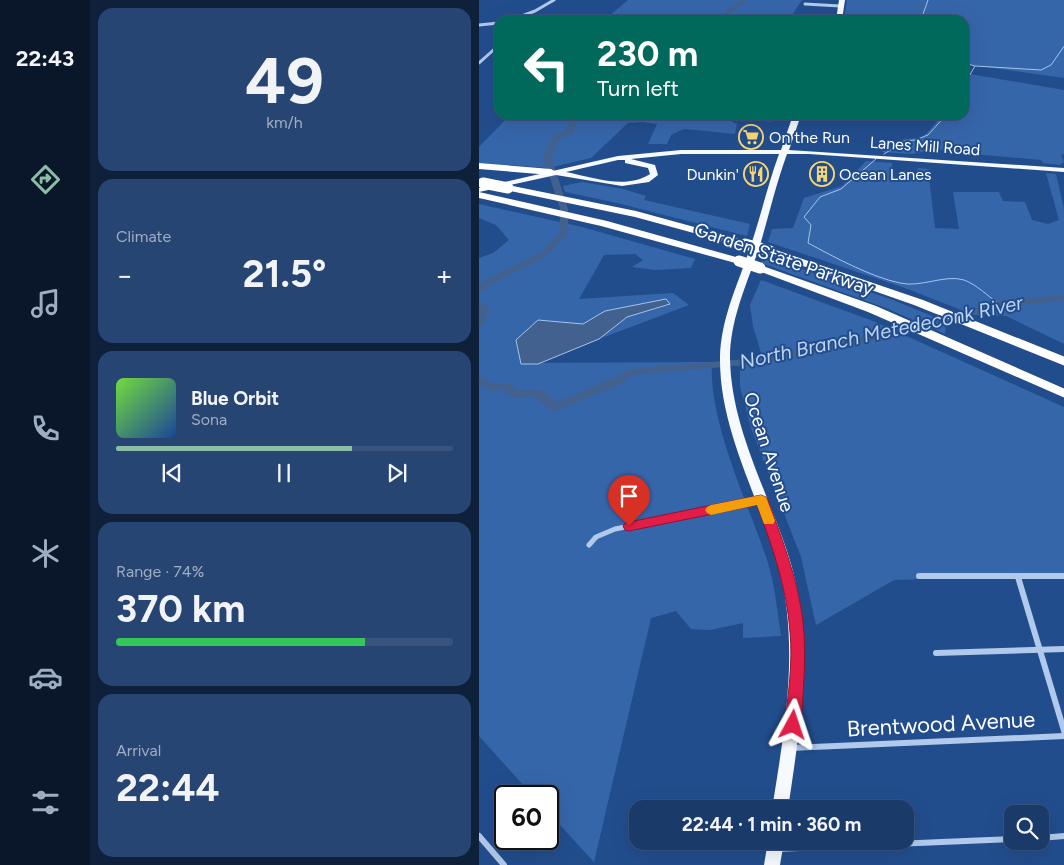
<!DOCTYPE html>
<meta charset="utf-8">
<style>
body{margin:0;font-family:Figtree,sans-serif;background:#274572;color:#f1f3f6;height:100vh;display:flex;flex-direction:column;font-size:19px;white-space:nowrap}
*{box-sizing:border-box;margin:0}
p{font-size:16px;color:#9fadc1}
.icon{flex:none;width:28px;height:28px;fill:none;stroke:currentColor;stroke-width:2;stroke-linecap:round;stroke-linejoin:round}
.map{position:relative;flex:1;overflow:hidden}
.drawer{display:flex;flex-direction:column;gap:8px;padding:8px;background:#0e203a;width:389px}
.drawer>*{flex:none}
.top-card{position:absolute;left:15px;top:15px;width:475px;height:105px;border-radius:15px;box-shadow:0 5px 20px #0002,0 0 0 1px #38547e;background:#00695c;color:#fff;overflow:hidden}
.buttons{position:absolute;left:525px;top:805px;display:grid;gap:10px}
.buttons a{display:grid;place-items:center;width:45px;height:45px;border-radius:10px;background:#1a3a6a;box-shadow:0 5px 20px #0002,0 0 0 1px #38547e;font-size:25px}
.speed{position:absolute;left:15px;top:785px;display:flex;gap:10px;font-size:25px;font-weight:700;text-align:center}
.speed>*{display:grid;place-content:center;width:65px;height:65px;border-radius:50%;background:#1a3a6a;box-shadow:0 5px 20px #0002,0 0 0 1px #38547e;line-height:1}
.speed .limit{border:2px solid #111;border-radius:8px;background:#fff;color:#111}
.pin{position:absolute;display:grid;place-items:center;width:42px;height:42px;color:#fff;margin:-51px -21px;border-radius:50% 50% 50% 0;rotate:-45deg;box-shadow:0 0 5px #0007}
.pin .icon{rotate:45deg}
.me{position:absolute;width:55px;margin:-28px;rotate:5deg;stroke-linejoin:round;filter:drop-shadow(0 0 4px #0008)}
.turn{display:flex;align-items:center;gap:18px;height:105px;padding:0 20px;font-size:22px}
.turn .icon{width:65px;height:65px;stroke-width:2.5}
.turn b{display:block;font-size:35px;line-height:42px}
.big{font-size:38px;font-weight:700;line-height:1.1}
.drawer .tile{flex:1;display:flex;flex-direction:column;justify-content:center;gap:8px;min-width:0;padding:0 18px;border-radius:15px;background:#274572}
.drawer .dial{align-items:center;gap:0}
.dial b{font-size:65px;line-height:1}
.song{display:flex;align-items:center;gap:15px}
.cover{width:60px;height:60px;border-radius:8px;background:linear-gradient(135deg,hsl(100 70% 55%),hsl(220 70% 35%))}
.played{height:5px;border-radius:2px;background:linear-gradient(90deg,#8abfa5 70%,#38547e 70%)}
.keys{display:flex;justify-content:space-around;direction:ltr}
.heat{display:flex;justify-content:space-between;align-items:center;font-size:28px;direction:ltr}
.charge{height:8px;border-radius:4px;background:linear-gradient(90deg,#34c759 74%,#38547e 0)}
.trip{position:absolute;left:150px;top:800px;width:285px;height:50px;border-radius:15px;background:#1a3a6a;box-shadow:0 5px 20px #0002,0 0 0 1px #38547e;font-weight:700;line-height:50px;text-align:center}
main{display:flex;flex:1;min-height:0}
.tabs{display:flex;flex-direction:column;width:90px;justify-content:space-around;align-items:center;background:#0a172a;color:#9fadc1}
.tabs .icon{width:35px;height:35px}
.tabs .selected{color:#8abfa5}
.tabs b{font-size:22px;color:#f1f3f6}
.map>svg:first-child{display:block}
.green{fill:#3666aa}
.water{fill:#43618f;stroke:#a5c4ec}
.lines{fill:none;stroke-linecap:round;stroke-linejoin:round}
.stream{stroke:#a5c4ec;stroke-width:1}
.river{fill:#43618f;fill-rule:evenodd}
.street-far2{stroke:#b1c9eb;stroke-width:3}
.street-far1{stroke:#b1c9eb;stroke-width:5}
.street{stroke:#b1c9eb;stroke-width:6}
.primary{fill:#f6f9fe;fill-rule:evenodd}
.highway{fill:#fff;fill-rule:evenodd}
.highway-bridge{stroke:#fff;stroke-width:11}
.route{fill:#e11d48;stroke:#92132f}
.slow{fill:#f59e0b}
.labels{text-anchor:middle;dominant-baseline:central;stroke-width:4;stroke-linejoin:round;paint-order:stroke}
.far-poi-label{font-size:16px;fill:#fff;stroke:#224d8d;text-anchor:start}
.far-street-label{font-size:16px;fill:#fff;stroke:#224d8d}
.street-label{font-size:19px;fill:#fff;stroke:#224d8d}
.water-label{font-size:20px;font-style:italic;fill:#bdd3f2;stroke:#224d8d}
.near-street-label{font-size:22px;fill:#fff;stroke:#224d8d}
</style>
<main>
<nav class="tabs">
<b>22:43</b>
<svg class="icon selected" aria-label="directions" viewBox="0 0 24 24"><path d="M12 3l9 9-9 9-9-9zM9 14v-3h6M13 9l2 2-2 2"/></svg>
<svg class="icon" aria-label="music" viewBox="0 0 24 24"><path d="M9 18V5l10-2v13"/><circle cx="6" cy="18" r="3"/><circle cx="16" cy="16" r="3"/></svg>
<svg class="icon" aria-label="phone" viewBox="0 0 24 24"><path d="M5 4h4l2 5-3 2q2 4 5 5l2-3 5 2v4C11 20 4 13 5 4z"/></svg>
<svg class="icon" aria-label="climate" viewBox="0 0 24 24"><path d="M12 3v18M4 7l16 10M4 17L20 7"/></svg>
<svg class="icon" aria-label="car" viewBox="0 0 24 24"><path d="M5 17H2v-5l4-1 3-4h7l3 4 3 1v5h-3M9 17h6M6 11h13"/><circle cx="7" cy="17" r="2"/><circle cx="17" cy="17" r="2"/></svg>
<svg class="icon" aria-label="filters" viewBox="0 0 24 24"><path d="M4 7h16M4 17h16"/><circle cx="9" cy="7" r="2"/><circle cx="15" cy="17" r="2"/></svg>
</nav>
<section class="drawer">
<div class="tile dial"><b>49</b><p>km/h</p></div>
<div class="tile"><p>Climate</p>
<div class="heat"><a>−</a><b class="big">21.5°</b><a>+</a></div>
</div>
<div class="tile">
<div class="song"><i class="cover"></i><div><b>Blue Orbit</b><p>Sona</p></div></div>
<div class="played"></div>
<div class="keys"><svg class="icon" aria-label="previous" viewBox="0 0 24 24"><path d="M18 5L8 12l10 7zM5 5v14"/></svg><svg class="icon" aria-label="pause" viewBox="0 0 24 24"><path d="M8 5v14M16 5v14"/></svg><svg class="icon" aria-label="next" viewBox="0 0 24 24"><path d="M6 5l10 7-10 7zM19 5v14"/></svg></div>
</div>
<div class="tile"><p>Range · 74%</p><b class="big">370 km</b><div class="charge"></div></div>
<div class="tile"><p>Arrival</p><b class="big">22:44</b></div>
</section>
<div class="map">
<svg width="586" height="865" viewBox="0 0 586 865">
<rect width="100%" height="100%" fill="#224d8d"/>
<g class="green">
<path d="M149,0H323L310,20H125Z"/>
<path d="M368,0H585V78L485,64V20H365Z"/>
<path d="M485,73L585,90V154L582,155L585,162L581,165L564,163L562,160L494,154L456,149L434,154L402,152L425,139L442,138L449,132L463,115H485Z"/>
<path d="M31,115H257L290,119L294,122L259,118L250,120L258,124L256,134L205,129L192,135L188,144H169L178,124L164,122L149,123L112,158L69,168L0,163V147Z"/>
<path d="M387,161L413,163V179H435L439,168L449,169L456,228L480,229L474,192H520L524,201L546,202L553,220L569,224L580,220L567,173L577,174L586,213L585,344L527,316L495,315L426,288L289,242L293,229L314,228L325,198L363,186Z"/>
<path d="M103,182L144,189L167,196L165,200L271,224L268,236L138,203L86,192L84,186Z"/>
<path d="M0,204L103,227L216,259L212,268L176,270L153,267L164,260L156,254L125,255L100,299L194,293L210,305L120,339L148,317L190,305L187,299L127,311L104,324L59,320L37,340L42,363L233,362C229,421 269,503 288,560C296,584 298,611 302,636L264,638V623L231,630L212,629L197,611L172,618L115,862L69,812V796H54L0,736V258L14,253L30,240L17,225L0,218Z"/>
<path d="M285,256L414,300L470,323L467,324L466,334L407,308L282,263Z"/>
<path d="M282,280L394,321L585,407V574L415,580L337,625L322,557L272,428L261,387V359L283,356L274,326L271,305Z"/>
</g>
<path class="water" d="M187,299L191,304L148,317L120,339L59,364H42L37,340L59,320L104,324L126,311Z"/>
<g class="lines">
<g class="stream">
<path d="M442,20L449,0"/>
<path d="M485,63L496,66L485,85"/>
<path d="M496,66L562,70L572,65L586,45"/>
<path d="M405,154L426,141L436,140L449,135L467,115"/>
<path d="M397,159L362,189L341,197L325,217L332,225L329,243C355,257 392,277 421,283C442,288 466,274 485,280C497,284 510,297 520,304"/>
</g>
<g class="river">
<path d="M260,0H266L267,2L252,12L250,18L239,20L245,16L247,10L261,1Z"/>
<path d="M94,115H103L98,119L94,133L81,138L72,156L89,209V234L68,256L9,286L0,293V285L3,282L62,252L81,233V209L64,156L75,135L88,130L91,118Z"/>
<path d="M586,295V301L527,306L459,325L375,345L278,364L154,375L138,386L75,411L71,410L57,397C43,397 34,402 24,390L11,391L0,384V375L13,383H31L37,390H64L77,402L130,380L152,369L278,358L375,339L454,320L526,300Z"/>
<path d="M0,301L10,308L5,324L0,327Z"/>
</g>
<g class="street-far2">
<path d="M326,4L361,6"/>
<path d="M32,20L56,11L75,0"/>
<path d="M0,25L20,23"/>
<path d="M0,63L20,45"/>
</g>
<path class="street-far1" d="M110,545L117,537L136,529L282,500"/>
<g class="street">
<path d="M440,576H586"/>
<path d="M539,577L586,734"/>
<path d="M457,653L586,649"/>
<path d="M311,748L586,736"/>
<path d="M0,836L25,865"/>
<path d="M561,838L586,836"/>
<path d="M297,849L534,839"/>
</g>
<g class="primary">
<path d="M360,0H366L363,20H357Z"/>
<path d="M314,115H322L310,150L586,168V172L330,154H308C297,184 290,215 281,245C269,282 251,318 251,358C252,431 292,496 312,564C335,644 321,728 309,809H293C306,728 321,645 299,564C280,496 240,430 241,357C242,317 260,282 272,245C282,215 289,184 300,154H202L152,159L176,165L179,175L170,182L143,186L77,175L0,192V188L139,156L202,150H302ZM139,160H146V163L169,168L171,174C147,190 113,177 87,172Z"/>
<path d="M289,841H305L301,865H285Z"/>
</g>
<g class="highway">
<path d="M0,163L72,169L77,172L72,175L0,169Z"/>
<path d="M29,185L157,211L270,242L271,244L266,247L156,217L26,190L24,188Z"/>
<path d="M0,192L128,221L264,259L266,261L260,264L122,226L0,198Z"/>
<path d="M291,248L444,300L586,357V366L435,305L287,253L286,251Z"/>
<path d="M281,265L397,306L586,389V398L389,312L277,270L275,268L277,266Z"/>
</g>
<g class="highway-bridge">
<path d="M4,183L29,188"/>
<path d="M266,244L291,251"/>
<path d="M260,261L281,268"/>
</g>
</g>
<path class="route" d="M282,495L287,497L289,500C304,542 322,587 325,633C327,663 324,694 322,725L319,730L314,732L309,730L306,725C309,694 314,663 311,632C308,588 293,546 278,505L150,531L146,530L144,526L146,523L150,522Z"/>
<path class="slow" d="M282,495L287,497L296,521L294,524H285L278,505L232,515L228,513L226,510L228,507L232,505Z"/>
<defs>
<symbol id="supermarket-ring" viewBox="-11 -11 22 22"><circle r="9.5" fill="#224d8d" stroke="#f7d573" stroke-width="1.5"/><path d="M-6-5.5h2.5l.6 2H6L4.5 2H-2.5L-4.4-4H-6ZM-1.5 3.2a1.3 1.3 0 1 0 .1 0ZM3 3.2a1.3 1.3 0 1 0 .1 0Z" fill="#f7d573"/></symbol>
<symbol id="restaurant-ring" viewBox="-11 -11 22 22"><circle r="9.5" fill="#224d8d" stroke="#f7d573" stroke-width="1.5"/><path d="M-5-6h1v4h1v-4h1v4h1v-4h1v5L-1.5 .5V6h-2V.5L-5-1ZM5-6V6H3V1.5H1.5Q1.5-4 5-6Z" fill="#f7d573"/></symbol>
<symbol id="building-ring" viewBox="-11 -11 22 22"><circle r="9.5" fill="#224d8d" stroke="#f7d573" stroke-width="1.5"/><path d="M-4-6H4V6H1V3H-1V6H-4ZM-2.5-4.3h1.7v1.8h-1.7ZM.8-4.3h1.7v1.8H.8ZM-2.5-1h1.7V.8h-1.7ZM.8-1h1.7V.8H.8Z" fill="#f7d573"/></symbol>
</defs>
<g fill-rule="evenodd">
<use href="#supermarket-ring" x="258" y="123" width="28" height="28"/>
<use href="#restaurant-ring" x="263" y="160" width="28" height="28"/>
<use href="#building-ring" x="329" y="160" width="28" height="28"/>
</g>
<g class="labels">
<g class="far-poi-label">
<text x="290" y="137">On the Run</text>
<text x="260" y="174" text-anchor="end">Dunkin'</text>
<text x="360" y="174">Ocean Lanes</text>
</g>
<g class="far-street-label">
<text transform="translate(446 146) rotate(4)">Lanes Mill Road</text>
</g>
<g class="street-label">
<text transform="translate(305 259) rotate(19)">Garden State Parkway</text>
<text transform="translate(290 452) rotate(72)">Ocean Avenue</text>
</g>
<g class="water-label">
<text transform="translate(402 332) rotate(-12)">North Branch Metedeconk River</text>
</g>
<g class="near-street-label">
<text transform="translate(462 724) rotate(-3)">Brentwood Avenue</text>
</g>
</g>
</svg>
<div class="buttons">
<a><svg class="icon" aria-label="search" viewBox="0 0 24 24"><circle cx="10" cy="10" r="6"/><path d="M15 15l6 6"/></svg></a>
</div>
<div class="speed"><div class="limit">60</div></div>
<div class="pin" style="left:150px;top:526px;background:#d93025"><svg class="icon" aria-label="arrive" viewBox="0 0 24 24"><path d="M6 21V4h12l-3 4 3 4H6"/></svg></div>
<svg class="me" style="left:314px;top:725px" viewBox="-20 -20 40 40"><path d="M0-17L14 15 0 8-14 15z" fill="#e11d48" stroke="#fff" stroke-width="4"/></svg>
<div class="trip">22:44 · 1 min · 360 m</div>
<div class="top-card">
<div class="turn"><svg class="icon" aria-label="left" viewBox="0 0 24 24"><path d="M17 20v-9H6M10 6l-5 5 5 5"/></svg><div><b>230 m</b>Turn left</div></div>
</div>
</div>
</main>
